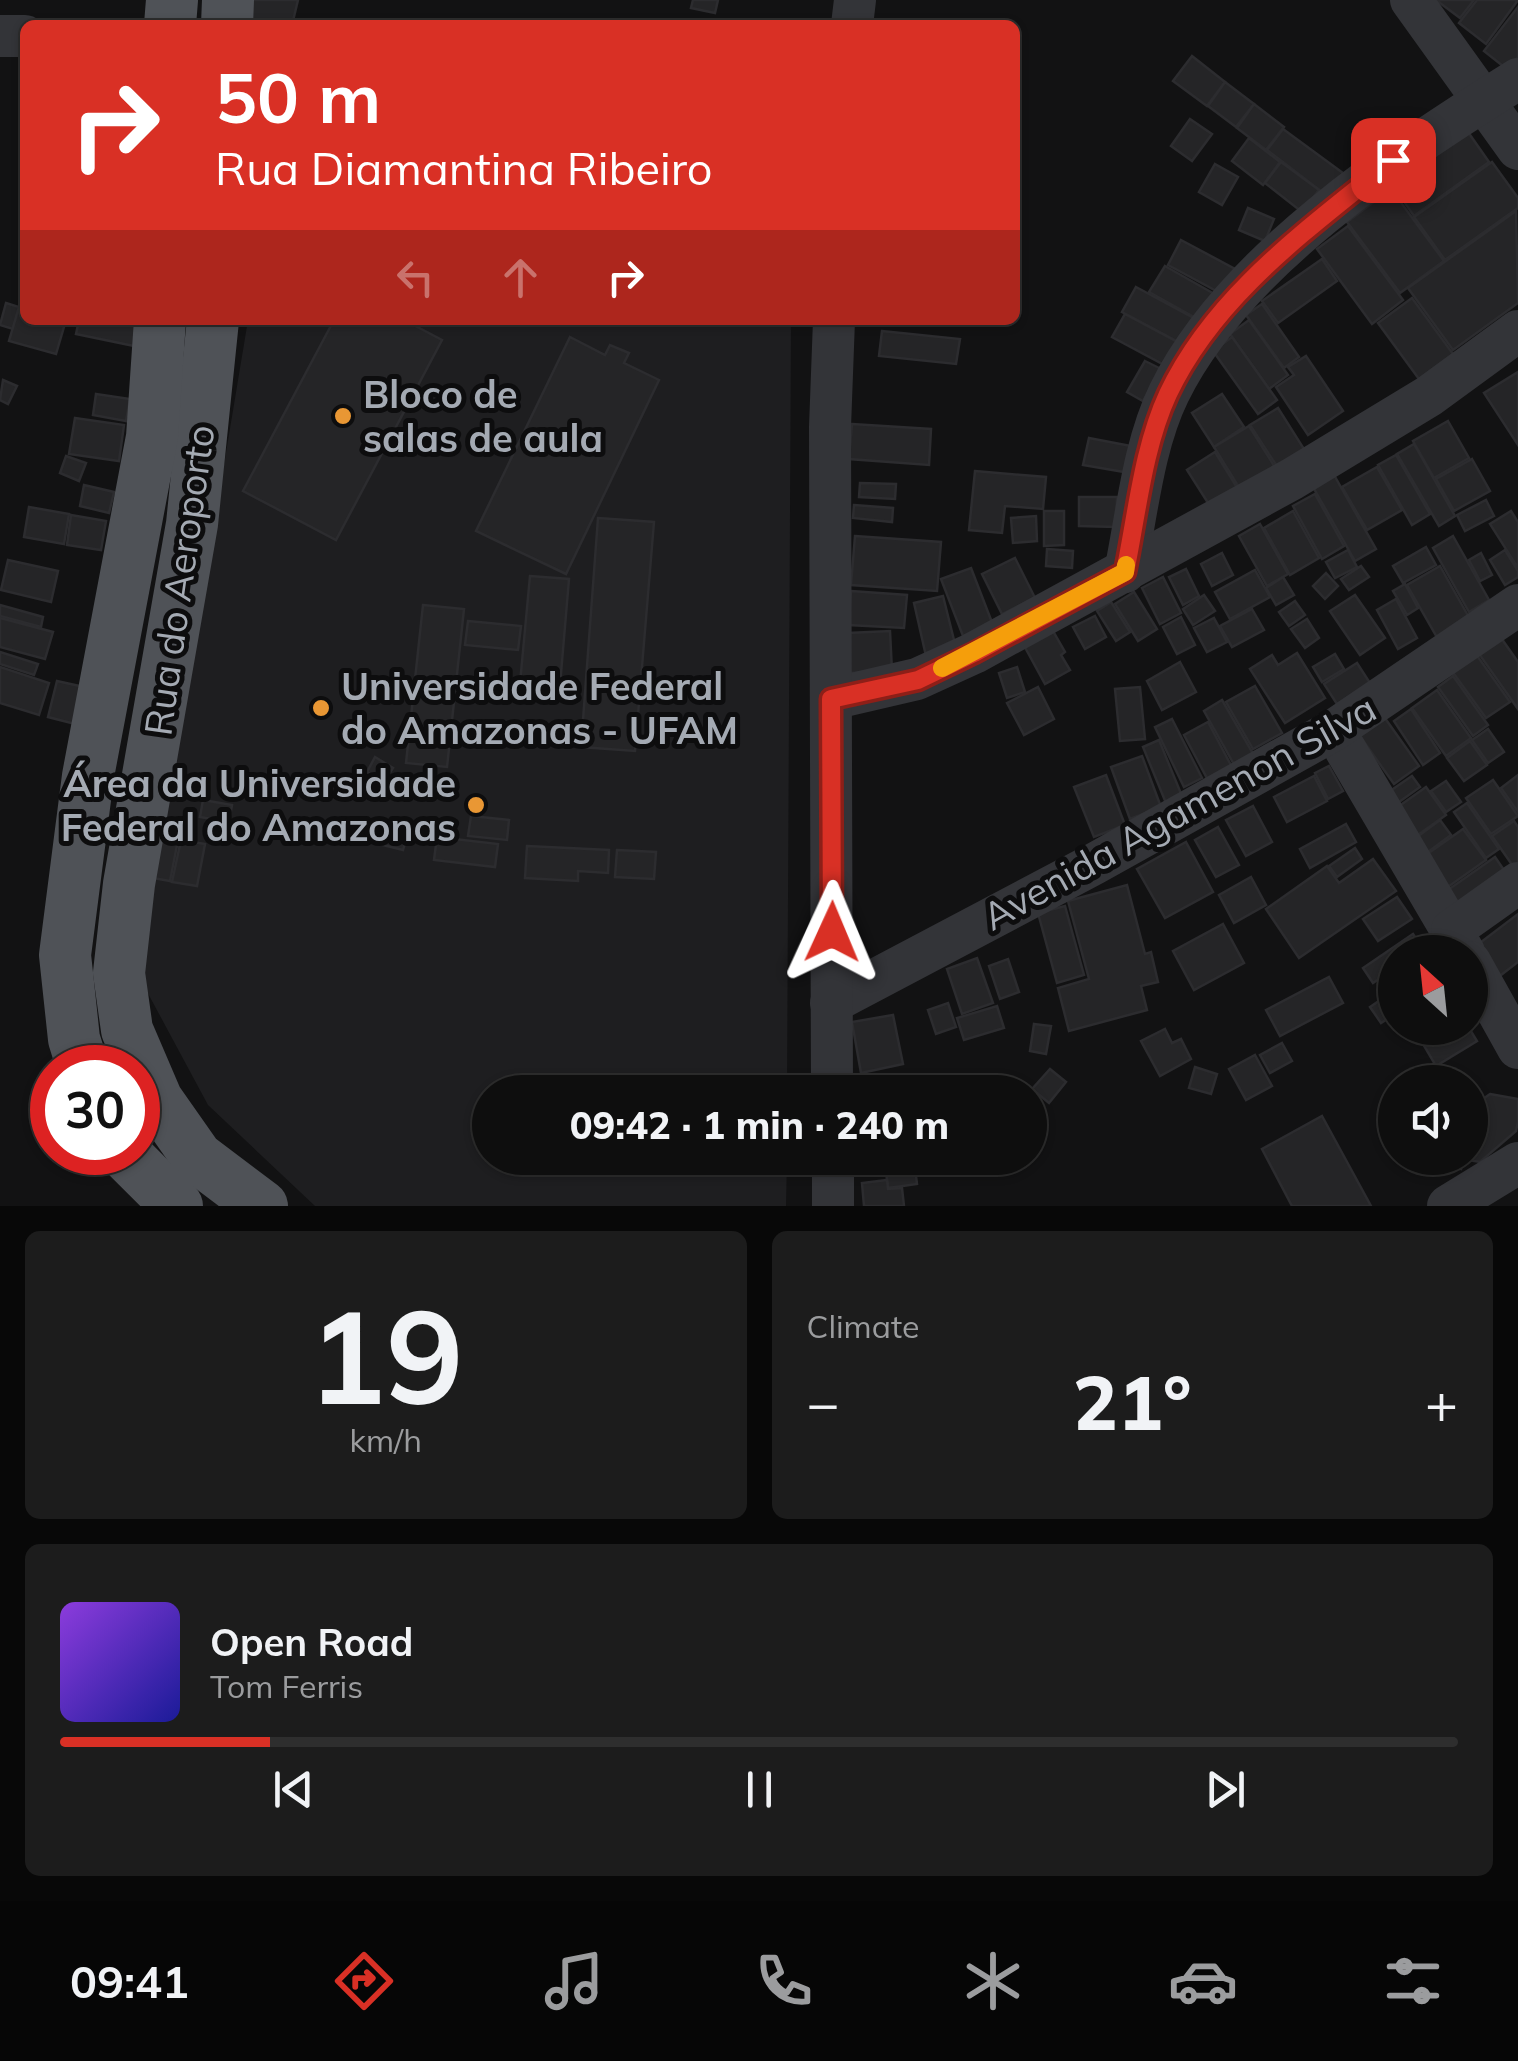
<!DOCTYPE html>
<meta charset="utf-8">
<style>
body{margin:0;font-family:Mulish,sans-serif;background:#1c1c1c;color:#f1f3f6;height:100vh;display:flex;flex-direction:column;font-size:38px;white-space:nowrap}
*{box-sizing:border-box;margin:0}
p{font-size:32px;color:#9b9c9e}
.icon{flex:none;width:55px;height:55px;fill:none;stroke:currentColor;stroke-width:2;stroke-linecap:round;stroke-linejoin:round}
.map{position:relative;height:1206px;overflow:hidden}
.details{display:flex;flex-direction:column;gap:25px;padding:25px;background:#080808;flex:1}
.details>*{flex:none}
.top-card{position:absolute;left:20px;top:20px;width:1000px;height:305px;border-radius:15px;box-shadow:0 2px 8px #0004,0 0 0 2px #2e2e2e;background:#d93025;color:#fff;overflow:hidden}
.needle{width:65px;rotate:333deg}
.controls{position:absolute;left:1378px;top:935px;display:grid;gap:20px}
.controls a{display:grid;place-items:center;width:110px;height:110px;border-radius:50%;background:#0e0e0e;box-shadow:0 2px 8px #0004,0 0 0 2px #2e2e2e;font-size:50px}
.speed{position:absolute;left:30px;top:1045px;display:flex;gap:20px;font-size:50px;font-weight:700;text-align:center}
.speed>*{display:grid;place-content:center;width:130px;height:130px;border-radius:50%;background:#0e0e0e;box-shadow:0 2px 8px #0004,0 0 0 2px #2e2e2e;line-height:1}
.speed .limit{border:15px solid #d22;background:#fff;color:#111}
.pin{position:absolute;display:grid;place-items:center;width:85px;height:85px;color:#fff;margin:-42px;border-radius:20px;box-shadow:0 5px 15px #0006}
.me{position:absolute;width:110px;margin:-55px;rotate:1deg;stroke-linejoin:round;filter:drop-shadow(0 0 8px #0008)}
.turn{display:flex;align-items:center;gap:35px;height:210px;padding:0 30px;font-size:45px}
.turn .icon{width:130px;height:130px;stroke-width:2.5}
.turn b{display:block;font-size:70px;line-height:85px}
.lanes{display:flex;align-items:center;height:95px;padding:0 30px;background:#0003;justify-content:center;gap:50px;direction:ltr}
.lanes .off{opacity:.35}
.big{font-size:75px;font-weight:800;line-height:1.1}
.details .tile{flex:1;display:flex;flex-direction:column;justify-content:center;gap:15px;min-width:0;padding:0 35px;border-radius:15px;background:#1c1c1c}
.details .dial{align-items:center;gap:0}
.dial b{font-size:130px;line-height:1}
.song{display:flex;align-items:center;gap:30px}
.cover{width:120px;height:120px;border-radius:15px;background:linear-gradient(135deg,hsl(270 70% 55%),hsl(240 70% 35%))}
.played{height:10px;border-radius:5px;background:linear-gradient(90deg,#d93025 15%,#2e2e2e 15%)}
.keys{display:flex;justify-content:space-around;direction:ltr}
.heat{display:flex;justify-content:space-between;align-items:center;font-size:55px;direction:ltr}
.details .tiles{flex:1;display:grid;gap:25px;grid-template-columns:1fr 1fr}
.tile:last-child{grid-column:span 2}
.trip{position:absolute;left:472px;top:1075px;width:575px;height:100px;border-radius:50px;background:#0e0e0e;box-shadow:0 2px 8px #0004,0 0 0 2px #2e2e2e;font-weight:800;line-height:100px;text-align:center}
.menu{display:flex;height:160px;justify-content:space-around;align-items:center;background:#060606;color:#9b9c9e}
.menu .icon{width:70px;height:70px}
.menu .current{color:#d93025}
.menu b{font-size:45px;color:#f1f3f6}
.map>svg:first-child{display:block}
.built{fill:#1e1e20}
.building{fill:#252527;stroke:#2c2c2f;stroke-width:2.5}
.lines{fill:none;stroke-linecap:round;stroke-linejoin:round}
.minor{stroke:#333438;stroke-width:42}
.major{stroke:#4f5257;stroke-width:52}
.route-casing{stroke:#8d1f18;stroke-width:25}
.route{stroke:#d93025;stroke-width:18}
.slow{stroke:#f59e0b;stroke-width:18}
.poi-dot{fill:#e99734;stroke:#0d0d0e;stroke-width:4}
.labels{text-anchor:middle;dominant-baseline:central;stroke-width:10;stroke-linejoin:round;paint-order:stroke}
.poi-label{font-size:38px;font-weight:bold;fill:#a4aab3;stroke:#0d0d0e;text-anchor:start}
.street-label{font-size:38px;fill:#a4aab3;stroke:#0d0d0e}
</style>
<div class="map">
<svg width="1518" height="1206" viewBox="0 0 1518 1206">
<rect width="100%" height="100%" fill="#121213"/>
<path class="built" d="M248,320H791L787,1092H490V1158H787L786,1206H315L208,1105L144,986L148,874L179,736Z"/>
<g class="building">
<path d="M251,0H298L292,25H245Z"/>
<path d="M693,0H718L715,13L691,8Z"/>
<path d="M1436,0H1474L1460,18Z"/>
<path d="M1477,0H1518L1486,44L1459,23Z"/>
<path d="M1518,7V57L1508,70L1484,51Z"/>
<path d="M1192,56L1225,82L1207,106L1173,81Z"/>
<path d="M1225,82L1254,104L1236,127L1208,106Z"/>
<path d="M1254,104L1284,127L1266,150L1237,128Z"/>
<path d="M1190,119L1212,134L1192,161L1171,146Z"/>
<path d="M1283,129L1347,176L1330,198L1267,150Z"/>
<path d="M1468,132L1489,162L1414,216L1393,186Z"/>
<path d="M1249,138L1280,162L1263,185L1232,161Z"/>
<path d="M1281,162L1319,190L1302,212L1265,183Z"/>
<path d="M1492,162L1518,198V208L1445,260L1414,217Z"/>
<path d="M1215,164L1238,177L1222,205L1199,192Z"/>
<path d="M1391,189L1444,261L1400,293L1347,222Z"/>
<path d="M1248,208L1274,219L1265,241L1239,230Z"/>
<path d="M1516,211L1518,303L1453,350L1408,288Z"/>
<path d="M1348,226L1403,300L1372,324L1317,249Z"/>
<path d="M1181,240L1237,270L1224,295L1168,265Z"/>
<path d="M1322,259L1337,281L1278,323L1262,301Z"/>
<path d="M1165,266L1216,295L1201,321L1149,292Z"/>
<path d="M1136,287L1201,322L1188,347L1122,312Z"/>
<path d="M1412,298L1453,354L1419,379L1378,323Z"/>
<path d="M6,303L19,307L13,329L0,325Z"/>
<path d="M1262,304L1299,357L1284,368L1246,315Z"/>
<path d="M19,307L25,309V320H66L56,354L9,341Z"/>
<path d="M1125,314L1183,345L1170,368L1112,337Z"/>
<path d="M79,320H140L134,346L76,334Z"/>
<path d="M334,320H404L442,340L336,540L243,491Z"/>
<path d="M1249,320L1288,375L1269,389L1230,334Z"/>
<path d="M882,331L960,339L956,364L879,356Z"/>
<path d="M570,337L605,355L610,345L629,353L624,363L659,380L566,574L476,531Z"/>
<path d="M1232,337L1277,400L1258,414L1213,351Z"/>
<path d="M1306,356L1343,411L1308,435L1276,387L1294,375L1288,367Z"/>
<path d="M1145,361L1161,369L1143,401L1127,392Z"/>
<path d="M1518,372V445L1484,393Z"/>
<path d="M3,380L17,386L8,404L0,400Z"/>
<path d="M96,394L130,399L126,421L93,415Z"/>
<path d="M1222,394L1244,427L1214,447L1192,413Z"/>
<path d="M1278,408L1309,457L1282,474L1250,425Z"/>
<path d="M75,418L124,425L119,461L69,454Z"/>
<path d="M1448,421L1469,458L1434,478L1413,441Z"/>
<path d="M852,424L931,429L929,465L849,459Z"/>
<path d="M1249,426L1278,472L1243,494L1214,447Z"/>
<path d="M1089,438L1136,447L1130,473L1083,465Z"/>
<path d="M1414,444L1455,516L1439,526L1397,454Z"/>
<path d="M1215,452L1238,489L1210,506L1187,470Z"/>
<path d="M1396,455L1430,514L1412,525L1378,465Z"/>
<path d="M66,456L86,463L79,481L60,473Z"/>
<path d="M1472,459L1490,491L1454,511L1436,479Z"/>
<path d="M1377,467L1402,510L1367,530L1342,487Z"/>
<path d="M975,471L1046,477L1043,509L1005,506L1002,533L969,530Z"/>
<path d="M1334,475L1376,549L1355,561L1313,487Z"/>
<path d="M860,483L896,484L895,499L859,497Z"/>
<path d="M84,485L114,492L109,513L80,506Z"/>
<path d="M1315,494L1344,546L1322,559L1293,506Z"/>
<path d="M1079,497H1117L1116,527L1079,526Z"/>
<path d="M1486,500L1494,516L1465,531L1457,515Z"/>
<path d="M854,505L893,508L892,522L853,518Z"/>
<path d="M29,507L69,514L64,544L24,537Z"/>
<path d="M1044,511H1064V545L1044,546Z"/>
<path d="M1293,511L1319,558L1290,575L1264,528Z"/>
<path d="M1511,511L1518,522V568L1490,524Z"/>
<path d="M71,515L106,521L101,550L67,545Z"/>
<path d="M1036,516L1037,541L1013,543L1011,518Z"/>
<path d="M598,518L654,522L635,751L581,747Z"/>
<path d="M1260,524L1288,574L1267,586L1239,536Z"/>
<path d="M855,536L941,542L937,591L851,585Z"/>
<path d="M1453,536L1489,600L1469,612L1433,548Z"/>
<path d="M1426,547L1436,565L1403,583L1393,566Z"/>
<path d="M1047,549L1073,551L1072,568L1046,566Z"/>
<path d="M1348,550L1357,567L1335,578L1326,562Z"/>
<path d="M1505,550L1518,571V577L1505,585L1490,560Z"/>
<path d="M1222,553L1233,575L1212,586L1201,564Z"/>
<path d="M1481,553L1492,575L1480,581L1469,560Z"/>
<path d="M1015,558L1035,598L1002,614L982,574Z"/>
<path d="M8,560L58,571L51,602L1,590Z"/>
<path d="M1361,566L1369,577L1349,590L1341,579Z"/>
<path d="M1440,566L1471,621L1438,639L1407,585Z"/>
<path d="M971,568L993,625L963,636L941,579Z"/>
<path d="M1186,569L1199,596L1183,605L1169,577Z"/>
<path d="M1255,570L1270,597L1230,619L1215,592Z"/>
<path d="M1326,573L1338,586L1325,599L1313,586Z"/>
<path d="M530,576L569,579L559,697L519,694Z"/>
<path d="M1163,577L1181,613L1160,624L1142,588Z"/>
<path d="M1283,577L1294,595L1276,605L1266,588Z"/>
<path d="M1405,584L1418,608L1407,615L1393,591Z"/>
<path d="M851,591L907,595L904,628L849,625Z"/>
<path d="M1134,592L1157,629L1138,641L1115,604Z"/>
<path d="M1204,595L1215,611L1193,625L1183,609Z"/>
<path d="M1355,595L1385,638L1360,655L1330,611Z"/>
<path d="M943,596L956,648L926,656L914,603Z"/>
<path d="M1396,599L1417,638L1398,649L1377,610Z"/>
<path d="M1295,601L1305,615L1289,626L1279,612Z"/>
<path d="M1111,602L1130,632L1116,641L1097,611Z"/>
<path d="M0,605L43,617L41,627L0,616Z"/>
<path d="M423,605L464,609L447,767L406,763Z"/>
<path d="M1252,609L1264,630L1232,647L1220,626Z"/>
<path d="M1095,616L1106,637L1085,649L1073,627Z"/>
<path d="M1181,617L1195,645L1177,654L1163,627Z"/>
<path d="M0,618L53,632L45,659L0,647Z"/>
<path d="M1214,618L1227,642L1207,652L1194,628Z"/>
<path d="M1307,619L1319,638L1305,648L1291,629Z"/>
<path d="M468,621L521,626L518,650L465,645Z"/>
<path d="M1049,624L1065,652L1061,655L1070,670L1045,684L1021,640Z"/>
<path d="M890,631L892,671L850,673L848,633Z"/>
<path d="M1499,635L1518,662V709L1477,651Z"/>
<path d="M1473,650L1510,702L1486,718L1449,667Z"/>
<path d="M0,652L38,664L34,675L0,664Z"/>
<path d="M1297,653L1325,698L1285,723L1250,669L1272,655L1278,665Z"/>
<path d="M1335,654L1344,669L1322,682L1313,667Z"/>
<path d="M1180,662L1196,692L1162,710L1147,681Z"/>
<path d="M1357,663L1370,683L1337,704L1324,684Z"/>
<path d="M0,667L49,683L39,715L0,703Z"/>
<path d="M1017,667L1025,692L1007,698L999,673Z"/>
<path d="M1453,676L1488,725L1473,736L1438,687Z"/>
<path d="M57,681L84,687L75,724L48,717Z"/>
<path d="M1255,686L1282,733L1253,749L1226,702Z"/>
<path d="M1038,687L1054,719L1024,735L1007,703Z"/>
<path d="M1140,687L1145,739L1120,741L1115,689Z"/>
<path d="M1437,690L1471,738L1446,756L1412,708Z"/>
<path d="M1222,700L1255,757L1236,768L1204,711Z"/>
<path d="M1411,709L1440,753L1423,765L1394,721Z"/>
<path d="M1382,714L1419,766L1394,784L1357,732Z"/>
<path d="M1172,719L1202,778L1184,787L1155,727Z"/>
<path d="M1208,722L1233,769L1209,782L1184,735Z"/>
<path d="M1488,729L1504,752L1488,763L1472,740Z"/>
<path d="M1159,740L1182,796L1166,803L1143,747Z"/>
<path d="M1470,741L1487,765L1464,781L1447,758Z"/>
<path d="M1142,756L1161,807L1130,819L1111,767Z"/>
<path d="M375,757L393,768L384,782L367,772Z"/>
<path d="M1329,766L1343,791L1328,799L1315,773Z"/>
<path d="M1106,775L1125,825L1094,837L1074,787Z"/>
<path d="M1518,775V812L1501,788Z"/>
<path d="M1314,776L1327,801L1287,822L1274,797Z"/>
<path d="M1412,776L1420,787L1399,802L1390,791Z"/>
<path d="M1493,780L1518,816L1491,834L1466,798Z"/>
<path d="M1446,781L1461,802L1446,812L1431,791Z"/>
<path d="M1426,787L1446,815L1415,837L1395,809Z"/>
<path d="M203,800L232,805L229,822L200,817Z"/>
<path d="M1467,803L1499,849L1486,858L1454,812Z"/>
<path d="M1253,806L1272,842L1246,856L1226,820Z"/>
<path d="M471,816L509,820L507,840L468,836Z"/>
<path d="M1440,820L1451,835L1428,852L1417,837Z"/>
<path d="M1514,821L1518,827V863L1513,866L1492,836Z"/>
<path d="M385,824L409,830L403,850L379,844Z"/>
<path d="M1346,824L1356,842L1310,868L1300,849Z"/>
<path d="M1218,827L1239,865L1216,877L1195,840Z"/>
<path d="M1463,829L1486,860L1445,889L1423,857Z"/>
<path d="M162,836L178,840L170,881L153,878Z"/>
<path d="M437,837L498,844L495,867L434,860Z"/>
<path d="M181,840L205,844L197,886L172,882Z"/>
<path d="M1186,842L1213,892L1165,918L1137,869Z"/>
<path d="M527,846L609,850L608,873L578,871V881L525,878Z"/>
<path d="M1355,848L1362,859L1337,877L1329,866Z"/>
<path d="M617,850L656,852L654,879L615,877Z"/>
<path d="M1495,857L1508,876L1458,911L1445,892Z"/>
<path d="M1373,859L1396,891L1299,958L1266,909L1327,866L1339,883Z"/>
<path d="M1251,877L1266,905L1234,923L1219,895Z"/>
<path d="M1127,885L1145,954L1151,952L1158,982L1141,986L1147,1010L1069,1031L1058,988L1089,979L1068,901Z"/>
<path d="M1397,897L1412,919L1378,941L1363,919Z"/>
<path d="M1065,906L1084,975L1057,983L1038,913Z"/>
<path d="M1518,914V962L1492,982L1468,952Z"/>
<path d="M1223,924L1244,963L1194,990L1173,951Z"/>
<path d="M1413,934L1423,949L1417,952H1395V968L1373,983L1363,968Z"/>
<path d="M977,958L993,1003L962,1014L947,969Z"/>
<path d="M1008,959L1019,992L1000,999L989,966Z"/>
<path d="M1329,977L1343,1003L1280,1036L1266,1010Z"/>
<path d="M1392,992L1395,1014L1381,1023L1370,1007Z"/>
<path d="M948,1003L956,1027L936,1034L928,1010Z"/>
<path d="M997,1006L1004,1028L964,1040L957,1018Z"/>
<path d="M893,1015L903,1064L861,1073L852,1022Z"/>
<path d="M1034,1024L1051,1026L1046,1054L1030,1051Z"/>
<path d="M1449,1028H1469L1477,1041L1436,1066L1423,1044Z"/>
<path d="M1165,1029L1172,1043L1181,1039L1191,1059L1160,1076L1141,1041Z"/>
<path d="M1282,1043L1292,1061L1270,1073L1260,1055Z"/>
<path d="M1255,1055L1272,1086L1246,1100L1229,1069Z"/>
<path d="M1195,1067L1217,1074L1211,1094L1189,1088Z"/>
<path d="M1050,1069L1066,1082L1049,1103L1032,1089Z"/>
<path d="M914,1080L916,1092H876L875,1086Z"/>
<path d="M1490,1094L1518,1099V1122L1516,1131L1480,1162L1462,1159L1461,1169L1404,1159L1470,1158V1118L1473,1106Z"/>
<path d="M1322,1116L1371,1206H1292L1262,1149Z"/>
<path d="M914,1160L917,1184L888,1188L885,1163Z"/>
<path d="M887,1180L888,1189L902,1188L904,1206H864L862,1183Z"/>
</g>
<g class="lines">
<g class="minor">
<path d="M1411,0L1518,149"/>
<path d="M852,25L855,0"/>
<path d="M0,36H25"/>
<path d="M1125,572C1137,514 1143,446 1169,393C1233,262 1397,155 1518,79"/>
<path d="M831,699L917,679L974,653L1292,479L1429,396L1518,331"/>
<path d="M1334,730L1464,952"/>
<path d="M1452,930L1518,883"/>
<path d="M1470,962L1518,1048"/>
<path d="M831,1003L1094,864L1334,730L1518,605"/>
<path d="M832,1092L830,427L834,320"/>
<path d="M833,1158V1206"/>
<path d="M1448,1206L1518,1163"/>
</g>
<g class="major">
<path d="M170,25L172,0"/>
<path d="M227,25L228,0"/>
<path d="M213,320L192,524L129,884L119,973L127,1030L157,1100L197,1157L262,1206"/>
<path d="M83,1068L74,1039L65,955L88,776L152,437L160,320"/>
<path d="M123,1152L177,1206"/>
</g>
</g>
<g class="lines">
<defs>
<path id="route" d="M832,932L831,699L918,680L974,653L1125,572C1137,514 1143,448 1168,394C1215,294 1310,228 1393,160"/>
</defs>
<use href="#route" class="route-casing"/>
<use href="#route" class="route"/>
<path class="slow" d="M942,668L1125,572L1126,565"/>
</g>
<g class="poi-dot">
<circle cx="343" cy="416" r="10"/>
<circle cx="321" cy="708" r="10"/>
<circle cx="476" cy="805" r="10"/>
</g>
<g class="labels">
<g class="poi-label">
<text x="363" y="394">Bloco de<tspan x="363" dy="44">salas de aula</tspan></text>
<text x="341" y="686">Universidade Federal<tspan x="341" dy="44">do Amazonas - UFAM</tspan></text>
<text x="456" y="783" text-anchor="end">Área da Universidade<tspan x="456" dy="44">Federal do Amazonas</tspan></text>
</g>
<g class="street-label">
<text transform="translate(179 580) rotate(-82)">Rua do Aeroporto</text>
<text transform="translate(1179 812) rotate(-29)">Avenida Agamenon Silva</text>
</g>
</g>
</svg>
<div class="controls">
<a><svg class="needle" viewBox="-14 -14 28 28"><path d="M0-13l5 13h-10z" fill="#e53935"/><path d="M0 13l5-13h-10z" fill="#9b9c9e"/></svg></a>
<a><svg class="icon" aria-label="sound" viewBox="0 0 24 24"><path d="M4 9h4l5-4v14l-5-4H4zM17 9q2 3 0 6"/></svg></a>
</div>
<div class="speed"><div class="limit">30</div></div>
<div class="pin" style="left:1393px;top:160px;background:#d93025"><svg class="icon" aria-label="arrive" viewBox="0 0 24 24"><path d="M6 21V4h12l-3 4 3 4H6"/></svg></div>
<svg class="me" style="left:832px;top:932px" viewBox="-20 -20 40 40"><path d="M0-17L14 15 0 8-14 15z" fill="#d93025" stroke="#fff" stroke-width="4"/></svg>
<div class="trip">09:42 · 1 min · 240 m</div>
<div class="top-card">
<div class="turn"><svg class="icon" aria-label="right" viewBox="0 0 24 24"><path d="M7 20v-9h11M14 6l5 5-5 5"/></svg><div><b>50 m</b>Rua Diamantina Ribeiro</div></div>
<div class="lanes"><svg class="icon off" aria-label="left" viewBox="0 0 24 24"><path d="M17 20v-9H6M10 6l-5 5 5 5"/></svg><svg class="icon off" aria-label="ahead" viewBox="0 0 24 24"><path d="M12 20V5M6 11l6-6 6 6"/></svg><svg class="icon" aria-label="right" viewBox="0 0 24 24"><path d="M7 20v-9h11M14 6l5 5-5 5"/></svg></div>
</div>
</div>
<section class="details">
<div class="tiles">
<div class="tile dial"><b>19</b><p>km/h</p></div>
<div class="tile"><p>Climate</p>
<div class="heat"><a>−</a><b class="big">21°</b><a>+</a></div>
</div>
<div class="tile">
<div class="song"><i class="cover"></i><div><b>Open Road</b><p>Tom Ferris</p></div></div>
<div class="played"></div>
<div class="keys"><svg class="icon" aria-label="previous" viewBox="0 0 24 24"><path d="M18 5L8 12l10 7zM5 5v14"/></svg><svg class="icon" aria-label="pause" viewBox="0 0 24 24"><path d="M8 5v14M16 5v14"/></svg><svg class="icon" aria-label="next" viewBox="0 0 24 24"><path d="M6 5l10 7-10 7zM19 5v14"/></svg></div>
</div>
</div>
</section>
<nav class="menu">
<b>09:41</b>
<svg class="icon current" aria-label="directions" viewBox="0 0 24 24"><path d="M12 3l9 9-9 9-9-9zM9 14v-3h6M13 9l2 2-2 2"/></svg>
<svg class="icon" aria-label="music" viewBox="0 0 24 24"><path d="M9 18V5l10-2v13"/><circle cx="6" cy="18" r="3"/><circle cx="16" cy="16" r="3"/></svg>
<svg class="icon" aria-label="phone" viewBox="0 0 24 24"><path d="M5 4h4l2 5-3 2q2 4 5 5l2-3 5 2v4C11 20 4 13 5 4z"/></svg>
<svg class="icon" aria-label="climate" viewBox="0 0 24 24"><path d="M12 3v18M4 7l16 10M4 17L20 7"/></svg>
<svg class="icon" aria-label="car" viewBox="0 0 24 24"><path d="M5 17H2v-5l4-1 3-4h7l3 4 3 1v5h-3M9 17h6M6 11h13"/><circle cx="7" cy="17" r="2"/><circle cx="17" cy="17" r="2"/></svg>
<svg class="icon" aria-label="filters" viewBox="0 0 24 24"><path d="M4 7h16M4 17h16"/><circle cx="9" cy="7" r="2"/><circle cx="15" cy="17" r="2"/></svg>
</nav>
